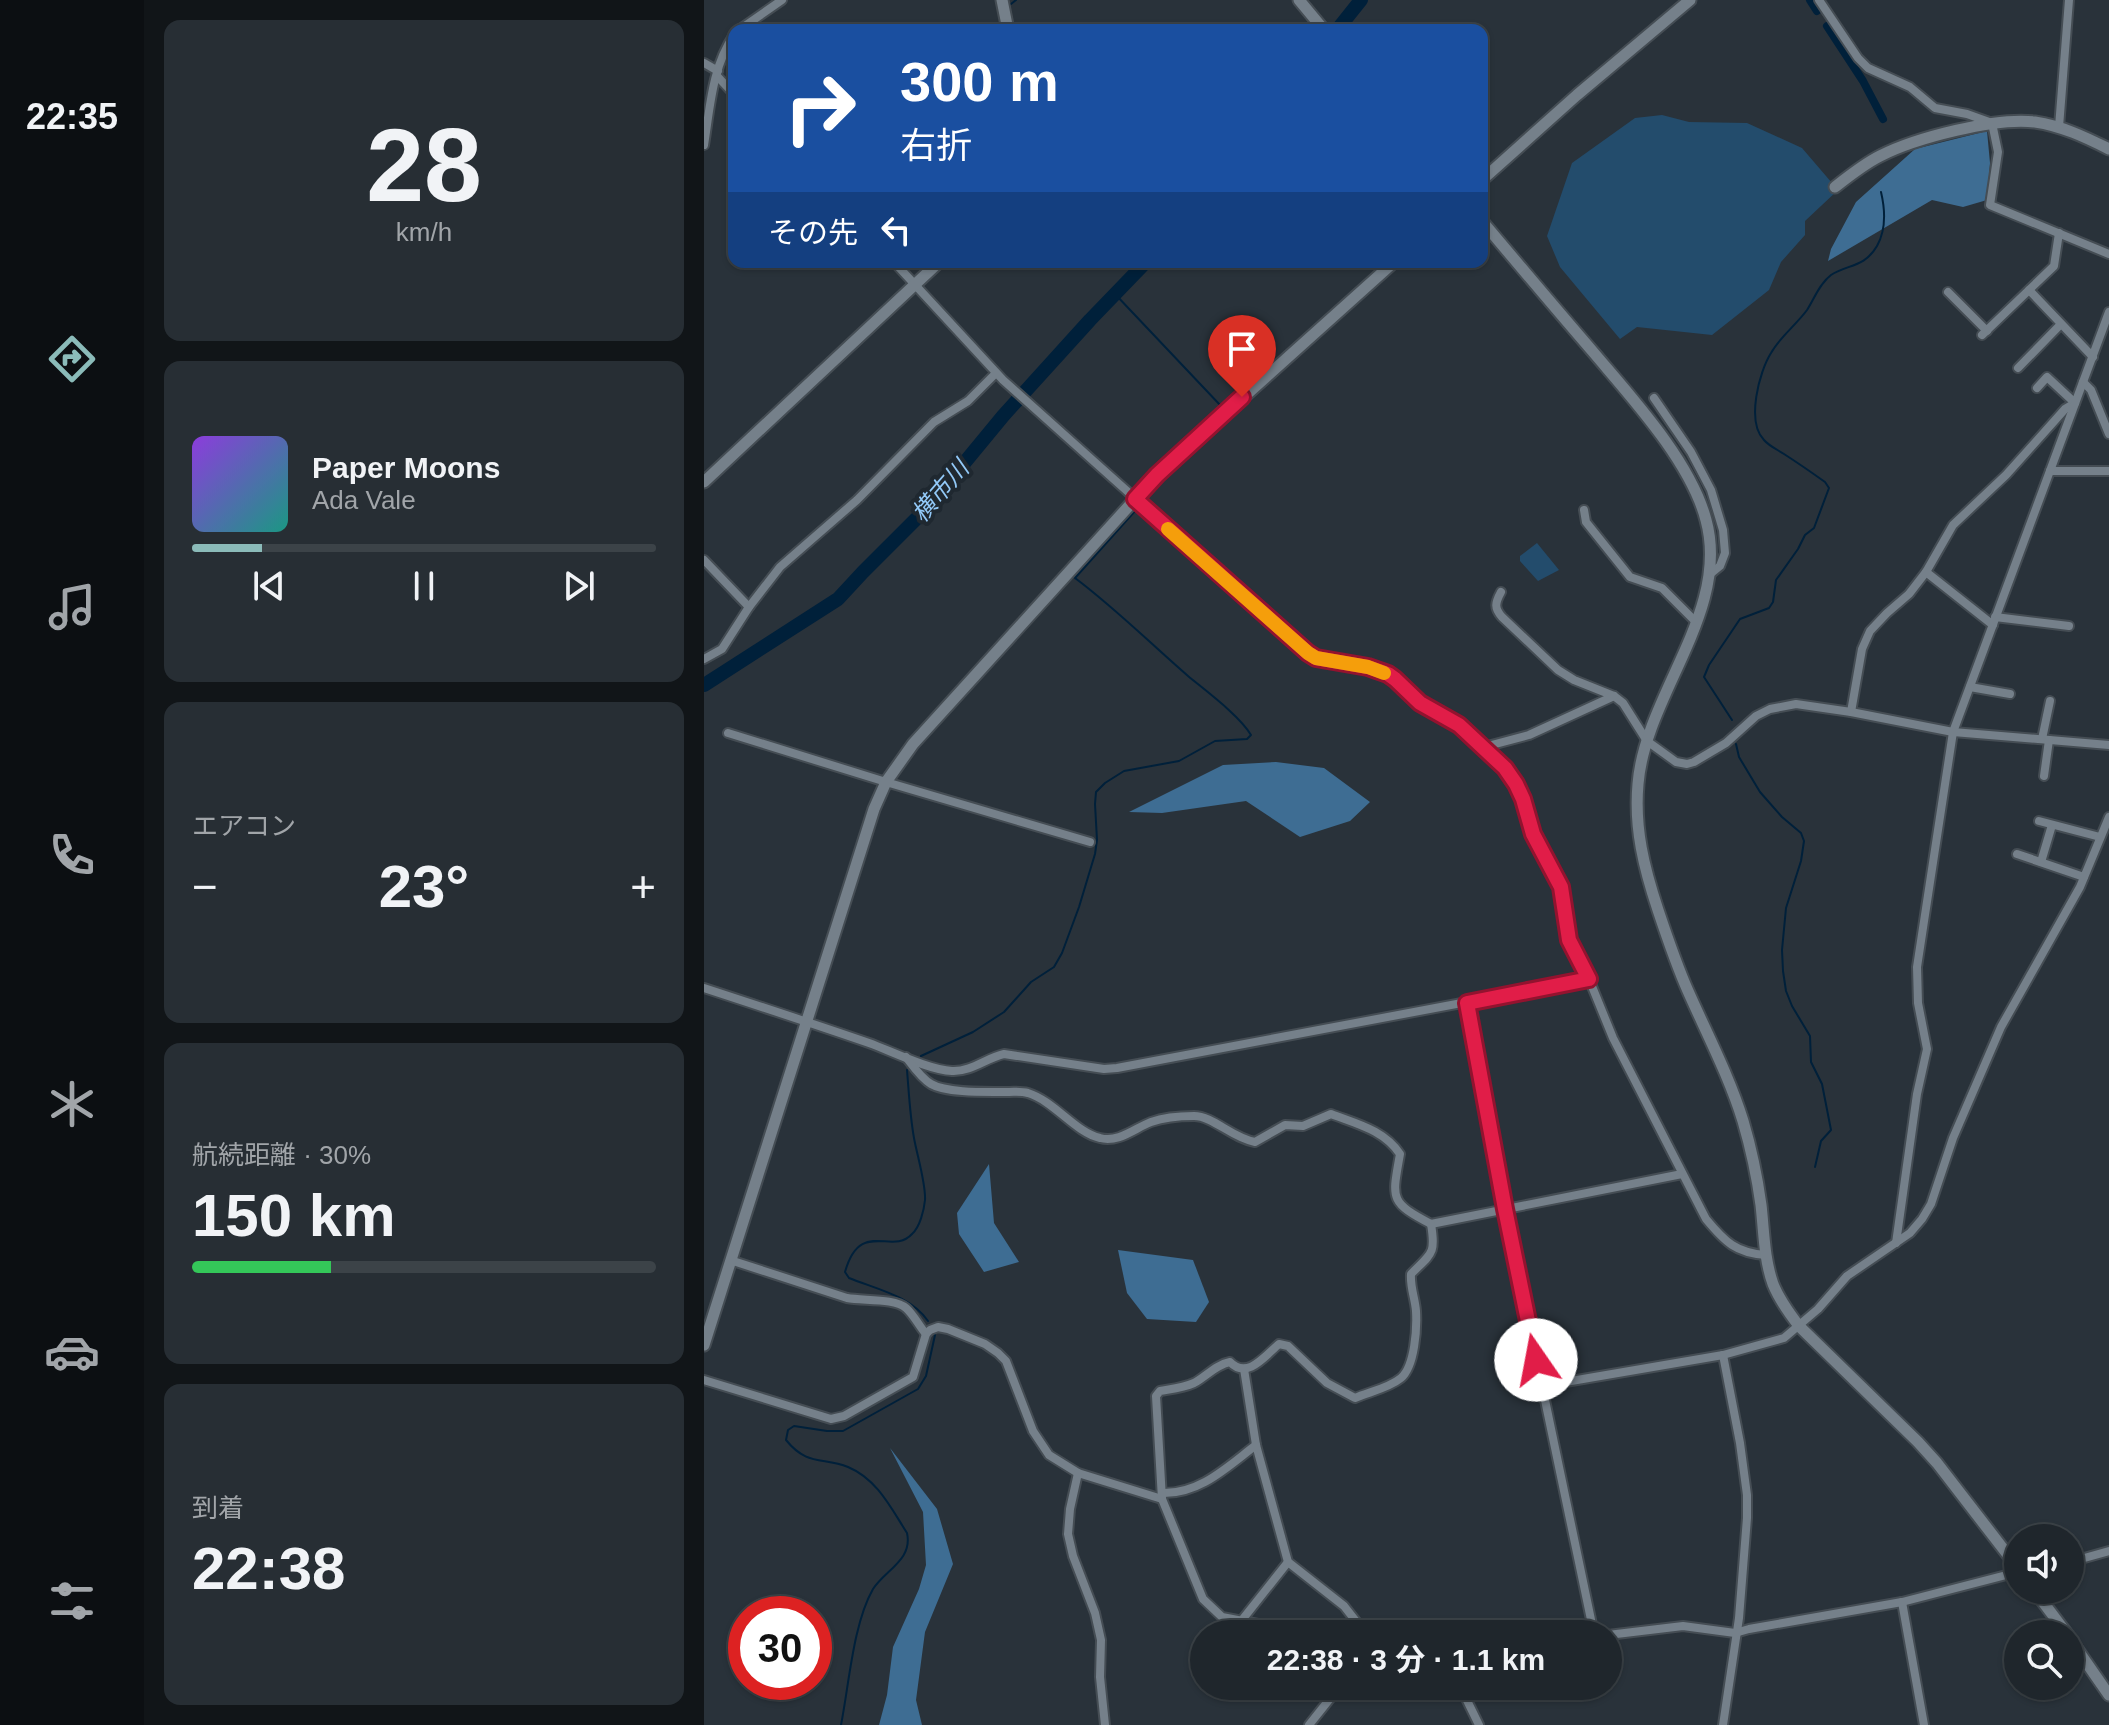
<!DOCTYPE html>
<html lang="ja">
<meta charset="utf-8">
<style>
body{margin:0;font-family:Arial,"Noto Sans JP",sans-serif;background:#272e34;color:#f1f3f6;height:100vh;display:flex;flex-direction:column;font-size:30px;white-space:nowrap}
*{box-sizing:border-box;margin:0}
p{font-size:26px;color:#a1a5a9}
.icon{flex:none;width:44px;height:44px;fill:none;stroke:currentColor;stroke-width:2;stroke-linecap:round;stroke-linejoin:round}
.map{position:relative;flex:1;overflow:hidden}
.details{display:flex;flex-direction:column;gap:20px;padding:20px;background:#111518;width:560px}
.details>*{flex:none}
.hud{position:absolute;left:24px;top:24px;width:760px;height:244px;border-radius:16px;box-shadow:0 2px 6px #0004,0 0 0 2px #3c4348;background:#1a4fa0;color:#fff;overflow:hidden}
.fabs{position:absolute;left:1300px;top:1524px;display:grid;gap:16px}
.fabs a{display:grid;place-items:center;width:80px;height:80px;border-radius:50%;background:#1f262c;box-shadow:0 2px 6px #0004,0 0 0 2px #3c4348;font-size:40px}
.speed{position:absolute;left:24px;top:1596px;display:flex;gap:16px;font-size:40px;font-weight:700;text-align:center}
.speed>*{display:grid;place-content:center;width:104px;height:104px;border-radius:50%;background:#1f262c;box-shadow:0 2px 6px #0004,0 0 0 2px #3c4348;line-height:1}
.speed .limit{border:12px solid #d22;background:#fff;color:#111}
.pin{position:absolute;display:grid;place-items:center;width:68px;height:68px;color:#fff;margin:-82px -34px;border-radius:50% 50% 50% 0;rotate:-45deg;box-shadow:0 0 8px #0007}
.pin .icon{rotate:45deg}
.me{position:absolute;width:88px;margin:-44px;rotate:348deg;stroke-linejoin:round;filter:drop-shadow(0 0 6px #0008)}
.turn{display:flex;align-items:center;gap:28px;height:168px;padding:0 40px;font-size:36px}
.turn .icon{width:104px;height:104px;stroke-width:2.5}
.turn b{display:block;font-size:56px;line-height:68px}
.then{display:flex;align-items:center;height:76px;padding:0 40px;background:#0003;gap:16px;font-size:30px}
.big{font-size:60px;font-weight:700;line-height:1.1}
.details .tile{flex:1;display:flex;flex-direction:column;justify-content:center;gap:12px;min-width:0;padding:0 28px;border-radius:16px;background:#272e34}
.details .dial{align-items:center;gap:0}
.dial b{font-size:104px;line-height:1}
.song{display:flex;align-items:center;gap:24px}
.cover{width:96px;height:96px;border-radius:12px;background:linear-gradient(135deg,hsl(270 70% 55%),hsl(170 70% 35%))}
.played{height:8px;border-radius:4px;background:linear-gradient(90deg,#8bbbb9 15%,#3c4348 15%)}
.keys{display:flex;justify-content:space-around;direction:ltr}
.heat{display:flex;justify-content:space-between;align-items:center;font-size:44px;direction:ltr}
.charge{height:12px;border-radius:6px;background:linear-gradient(90deg,#34c759 30%,#3c4348 0)}
.trip{position:absolute;left:486px;top:1620px;width:432px;height:80px;border-radius:40px;background:#1f262c;box-shadow:0 2px 6px #0004,0 0 0 2px #3c4348;font-weight:700;line-height:80px;text-align:center}
main{display:flex;flex:1;min-height:0}
.tabs{display:flex;flex-direction:column;width:144px;justify-content:space-around;align-items:center;background:#0c0f12;color:#a1a5a9}
.tabs .icon{width:56px;height:56px}
.tabs .active{color:#8bbbb9}
.tabs b{font-size:36px;color:#f1f3f6}
.map>svg:first-child{display:block}
.green{fill:#234c6c}
.forest{fill:#3e6d93}
.lines{fill:none;stroke-linecap:round;stroke-linejoin:round}
.stream{stroke:#00203a;stroke-width:2}
.canal{stroke:#00203a;stroke-width:8}
.river{stroke:#00203a;stroke-width:14}
.minor-casing{stroke:#454d54;stroke-width:12}
.tertiary-casing{stroke:#454d54;stroke-width:15}
.minor{stroke:#75808a;stroke-width:8}
.tertiary{stroke:#75808a;stroke-width:11}
.route-casing{stroke:#92132f;stroke-width:20}
.route{stroke:#e11d48;stroke-width:14}
.slow{stroke:#f59e0b;stroke-width:14}
.labels{text-anchor:middle;dominant-baseline:central;stroke-width:8;stroke-linejoin:round;paint-order:stroke}
.water-label{font-size:24px;font-style:italic;fill:#92c9f8;stroke:#1f2830}
</style>
<main>
<nav class="tabs">
<b>22:35</b>
<svg class="icon active" aria-label="directions" viewBox="0 0 24 24"><path d="M12 3l9 9-9 9-9-9zM9 14v-3h6M13 9l2 2-2 2"/></svg>
<svg class="icon" aria-label="music" viewBox="0 0 24 24"><path d="M9 18V5l10-2v13"/><circle cx="6" cy="18" r="3"/><circle cx="16" cy="16" r="3"/></svg>
<svg class="icon" aria-label="phone" viewBox="0 0 24 24"><path d="M5 4h4l2 5-3 2q2 4 5 5l2-3 5 2v4C11 20 4 13 5 4z"/></svg>
<svg class="icon" aria-label="climate" viewBox="0 0 24 24"><path d="M12 3v18M4 7l16 10M4 17L20 7"/></svg>
<svg class="icon" aria-label="car" viewBox="0 0 24 24"><path d="M5 17H2v-5l4-1 3-4h7l3 4 3 1v5h-3M9 17h6M6 11h13"/><circle cx="7" cy="17" r="2"/><circle cx="17" cy="17" r="2"/></svg>
<svg class="icon" aria-label="filters" viewBox="0 0 24 24"><path d="M4 7h16M4 17h16"/><circle cx="9" cy="7" r="2"/><circle cx="15" cy="17" r="2"/></svg>
</nav>
<section class="details">
<div class="tile dial"><b>28</b><p>km/h</p></div>
<div class="tile">
<div class="song"><i class="cover"></i><div><b>Paper Moons</b><p>Ada Vale</p></div></div>
<div class="played"></div>
<div class="keys"><svg class="icon" aria-label="previous" viewBox="0 0 24 24"><path d="M18 5L8 12l10 7zM5 5v14"/></svg><svg class="icon" aria-label="pause" viewBox="0 0 24 24"><path d="M8 5v14M16 5v14"/></svg><svg class="icon" aria-label="next" viewBox="0 0 24 24"><path d="M6 5l10 7-10 7zM19 5v14"/></svg></div>
</div>
<div class="tile"><p>エアコン</p>
<div class="heat"><a>−</a><b class="big">23°</b><a>+</a></div>
</div>
<div class="tile"><p>航続距離 · 30%</p><b class="big">150 km</b><div class="charge"></div></div>
<div class="tile"><p>到着</p><b class="big">22:38</b></div>
</section>
<div class="map">
<svg width="1405" height="1725" viewBox="0 0 1405 1725">
<rect width="100%" height="100%" fill="#29323a"/>
<g class="green">
<path d="M958,115L985,122L1043,123L1098,148L1134,190L1101,221V235L1077,262L1065,290L1008,335L933,327L916,339L856,267L843,236L868,163L931,118Z"/>
<path d="M833,543L855,570L834,581L816,561V556Z"/>
</g>
<g class="forest">
<path d="M1283,131L1286,163L1283,200L1259,207L1228,200L1124,261L1127,249L1152,202L1211,149Z"/>
<path d="M572,762L620,768L666,802L646,821L596,837L542,801L458,813L425,812L519,765Z"/>
<path d="M285,1164L290,1223L315,1262L280,1272L255,1234L253,1213Z"/>
<path d="M414,1250L489,1260L505,1302L492,1322L443,1319L423,1293Z"/>
<path d="M186,1448L233,1509L249,1564L221,1632L212,1700L218,1725H175L183,1695L189,1647L215,1589L222,1565L219,1512Z"/>
</g>
<g class="lines">
<g class="stream">
<path d="M307,4L312,0"/>
<path d="M411,294L517,406"/>
<path d="M1028,720L1000,677L1005,665L1036,619L1065,608L1069,602L1072,580L1094,549L1101,535L1110,528L1125,488L1121,482C1107,472 1094,463 1080,454C1074,450 1065,446 1060,440C1042,422 1055,372 1067,353C1076,337 1092,325 1103,310C1110,299 1116,283 1127,275C1144,264 1160,268 1173,246C1182,230 1181,209 1177,192"/>
<path d="M1032,744L1035,757L1056,792L1078,817L1097,833L1100,841L1097,861L1082,908L1078,950L1079,971L1082,991L1088,1006L1106,1036L1107,1062L1118,1084L1127,1130L1117,1141L1111,1167"/>
<path d="M217,1056L269,1032L300,1012L327,982L350,967L358,953L375,907L391,854L393,840L391,804L392,792L401,783L420,771L475,761L511,741L543,739L547,735C536,716 502,691 484,676C446,643 411,608 371,578L431,511"/>
<path d="M203,1070C205,1094 206,1116 210,1138C213,1155 222,1184 221,1200C220,1210 216,1227 208,1234C188,1256 156,1218 141,1272L145,1278C172,1289 207,1296 224,1321"/>
<path d="M137,1725C145,1685 149,1624 169,1589C181,1570 209,1560 203,1533C187,1508 173,1479 144,1467C118,1457 103,1466 82,1440L84,1430L90,1426L123,1431H139L214,1389L222,1376L231,1335"/>
</g>
<g class="canal">
<path d="M1106,0L1113,11"/>
<path d="M1123,26L1159,81L1179,119"/>
</g>
<g class="river">
<path d="M633,30L657,0"/>
<path d="M0,685L134,599L159,572L224,507L299,416L386,320L442,262"/>
</g>
<defs>
<g id="minor">
<path d="M1115,0L1154,58L1164,68L1206,87L1231,108L1263,114L1288,123L1294,152L1286,205L1405,254"/>
<path d="M35,30L78,0"/>
<path d="M0,63L14,71"/>
<path d="M13,76L30,94"/>
<path d="M1355,127L1365,0"/>
<path d="M0,145C6,108 8,67 30,35"/>
<path d="M190,262L299,380L604,653L612,658L664,667L684,674L716,703L755,725L801,768L812,784L819,799L829,834L857,887L863,931L870,953L885,979L909,1038L1002,1219C1021,1242 1032,1253 1062,1255"/>
<path d="M1325,290L1389,357"/>
<path d="M1244,292L1283,331"/>
<path d="M1278,335L1350,266L1355,233"/>
<path d="M1314,368L1357,324"/>
<path d="M1379,382L1387,390L1405,434"/>
<path d="M950,398L987,452L1007,490L1019,530L1021,553L1016,566L1005,575"/>
<path d="M1346,471H1405"/>
<path d="M880,510L882,522L926,577L958,588L992,622"/>
<path d="M0,560L45,607"/>
<path d="M1222,572L1249,525L1302,475L1361,409L1371,403L1343,377L1333,388"/>
<path d="M797,592C791,603 790,608 798,617L854,670L870,680L910,696L919,703L943,741L972,762L983,764L990,762L1022,743L1052,716L1066,709L1092,704L1147,712L1249,732L1405,745"/>
<path d="M1291,617L1365,626"/>
<path d="M0,659L18,649L45,607L76,567L153,500L230,422L264,401L292,373"/>
<path d="M1266,687L1306,694"/>
<path d="M1147,712L1158,649L1166,631L1183,613L1205,594L1222,572L1289,625"/>
<path d="M24,733L182,782L386,842"/>
<path d="M1338,739L1346,701"/>
<path d="M780,747L825,735L910,696"/>
<path d="M1340,776L1345,740"/>
<path d="M1335,821L1396,837"/>
<path d="M1313,854L1380,877"/>
<path d="M1337,862L1348,825"/>
<path d="M0,988C55,1006 110,1024 165,1043C187,1051 225,1070 248,1071C267,1072 282,1058 300,1054L400,1069L413,1068L885,979"/>
<path d="M763,1003L801,1209L890,1634"/>
<path d="M202,1057C209,1066 217,1078 227,1084C242,1093 281,1092 299,1092C307,1092 316,1091 324,1093C350,1101 372,1133 396,1138C415,1143 431,1128 447,1122C461,1117 476,1116 490,1116C509,1116 528,1138 551,1142L581,1125L599,1126L627,1114C653,1124 680,1130 696,1154C688,1199 685,1202 727,1224L978,1174"/>
<path d="M1192,1243L1213,1094L1223,1049L1214,1003L1213,967L1249,732L1405,312"/>
<path d="M26,1260L143,1298C159,1301 191,1298 202,1308C210,1315 215,1326 222,1334"/>
<path d="M540,1369L552,1445L584,1562L640,1606L662,1634"/>
<path d="M0,1380L127,1419L140,1416L209,1377L222,1334L226,1330L234,1327L244,1329L281,1344L294,1353L302,1361L329,1431L345,1455L374,1473L458,1499"/>
<path d="M838,1386L1019,1355L1080,1338L1114,1309L1143,1276L1206,1233L1218,1219L1227,1204L1249,1138L1297,1027L1376,887L1405,817"/>
<path d="M374,1473L366,1509L364,1534L369,1556L391,1613L397,1640L396,1677L401,1725"/>
<path d="M458,1493C496,1494 523,1467 552,1445"/>
<path d="M1366,1562L1405,1551"/>
<path d="M1198,1602L1220,1725"/>
<path d="M538,1620L584,1562"/>
<path d="M587,1634L570,1627L518,1617L499,1599L458,1499L452,1396L456,1391C467,1389 479,1388 490,1383C503,1376 511,1365 526,1362C543,1380 561,1356 575,1344L584,1346L623,1383L651,1398C665,1392 685,1388 697,1378C711,1366 713,1328 712,1311C711,1298 706,1287 707,1274C728,1253 732,1254 727,1224"/>
<path d="M799,1634L833,1630L848,1634"/>
<path d="M904,1635L979,1626L1031,1633L1045,1629L1198,1602L1314,1572"/>
<path d="M756,1686L775,1725"/>
<path d="M605,1725L636,1686"/>
<path d="M1019,1725L1035,1618L1043,1518V1495L1036,1443L1019,1355"/>
</g>
<g id="tertiary">
<path d="M298,0L304,30"/>
<path d="M595,0L620,30"/>
<path d="M778,180L873,95L986,0"/>
<path d="M1131,187C1145,176 1160,164 1176,156C1211,138 1292,117 1331,122C1358,126 1381,137 1405,149"/>
<path d="M778,221C815,265 852,309 890,353C928,398 987,462 1002,520C1027,611 941,695 934,784C930,828 940,868 954,910C963,937 972,964 984,991C1003,1034 1025,1076 1039,1121C1047,1148 1053,1176 1057,1205C1060,1231 1060,1259 1069,1284C1075,1299 1085,1313 1095,1326L1214,1442L1233,1463L1314,1568"/>
<path d="M0,482L235,262"/>
<path d="M0,1345L170,809L182,782L209,744L453,475L690,262"/>
<path d="M1330,1590L1363,1634"/>
<path d="M1366,1639L1405,1695"/>
</g>
</defs>
<use href="#minor" class="minor-casing"/>
<use href="#tertiary" class="tertiary-casing"/>
<use href="#minor" class="minor"/>
<use href="#tertiary" class="tertiary"/>
</g>
<g class="lines">
<defs>
<path id="route" d="M538,397L453,475L431,499L604,653L612,658L664,667L684,674L691,679L716,703L755,725L801,768L812,784L819,799L829,834L857,887L865,940L885,979L763,1003L801,1209L832,1360"/>
</defs>
<use href="#route" class="route-casing"/>
<use href="#route" class="route"/>
<path class="slow" d="M464,529L604,653L612,658L664,667L680,673"/>
</g>
<g class="labels">
<g class="water-label">
<text transform="translate(236 491) rotate(-49)">横市川</text>
</g>
</g>
</svg>
<div class="fabs">
<a><svg class="icon" aria-label="sound" viewBox="0 0 24 24"><path d="M4 9h4l5-4v14l-5-4H4zM17 9q2 3 0 6"/></svg></a>
<a><svg class="icon" aria-label="search" viewBox="0 0 24 24"><circle cx="10" cy="10" r="6"/><path d="M15 15l6 6"/></svg></a>
</div>
<div class="speed"><div class="limit">30</div></div>
<div class="pin" style="left:538px;top:397px;background:#d93025"><svg class="icon" aria-label="arrive" viewBox="0 0 24 24"><path d="M6 21V4h12l-3 4 3 4H6"/></svg></div>
<svg class="me" style="left:832px;top:1360px" viewBox="-20 -20 40 40"><circle r="19" fill="#fff"/><path d="M0-13L10 11 0 6-10 11z" fill="#e11d48"/></svg>
<div class="trip">22:38 · 3 分 · 1.1 km</div>
<div class="hud">
<div class="turn"><svg class="icon" aria-label="right" viewBox="0 0 24 24"><path d="M7 20v-9h11M14 6l5 5-5 5"/></svg><div><b>300 m</b>右折</div></div>
<div class="then">その先<svg class="icon" aria-label="left" viewBox="0 0 24 24"><path d="M17 20v-9H6M10 6l-5 5 5 5"/></svg></div>
</div>
</div>
</main>
